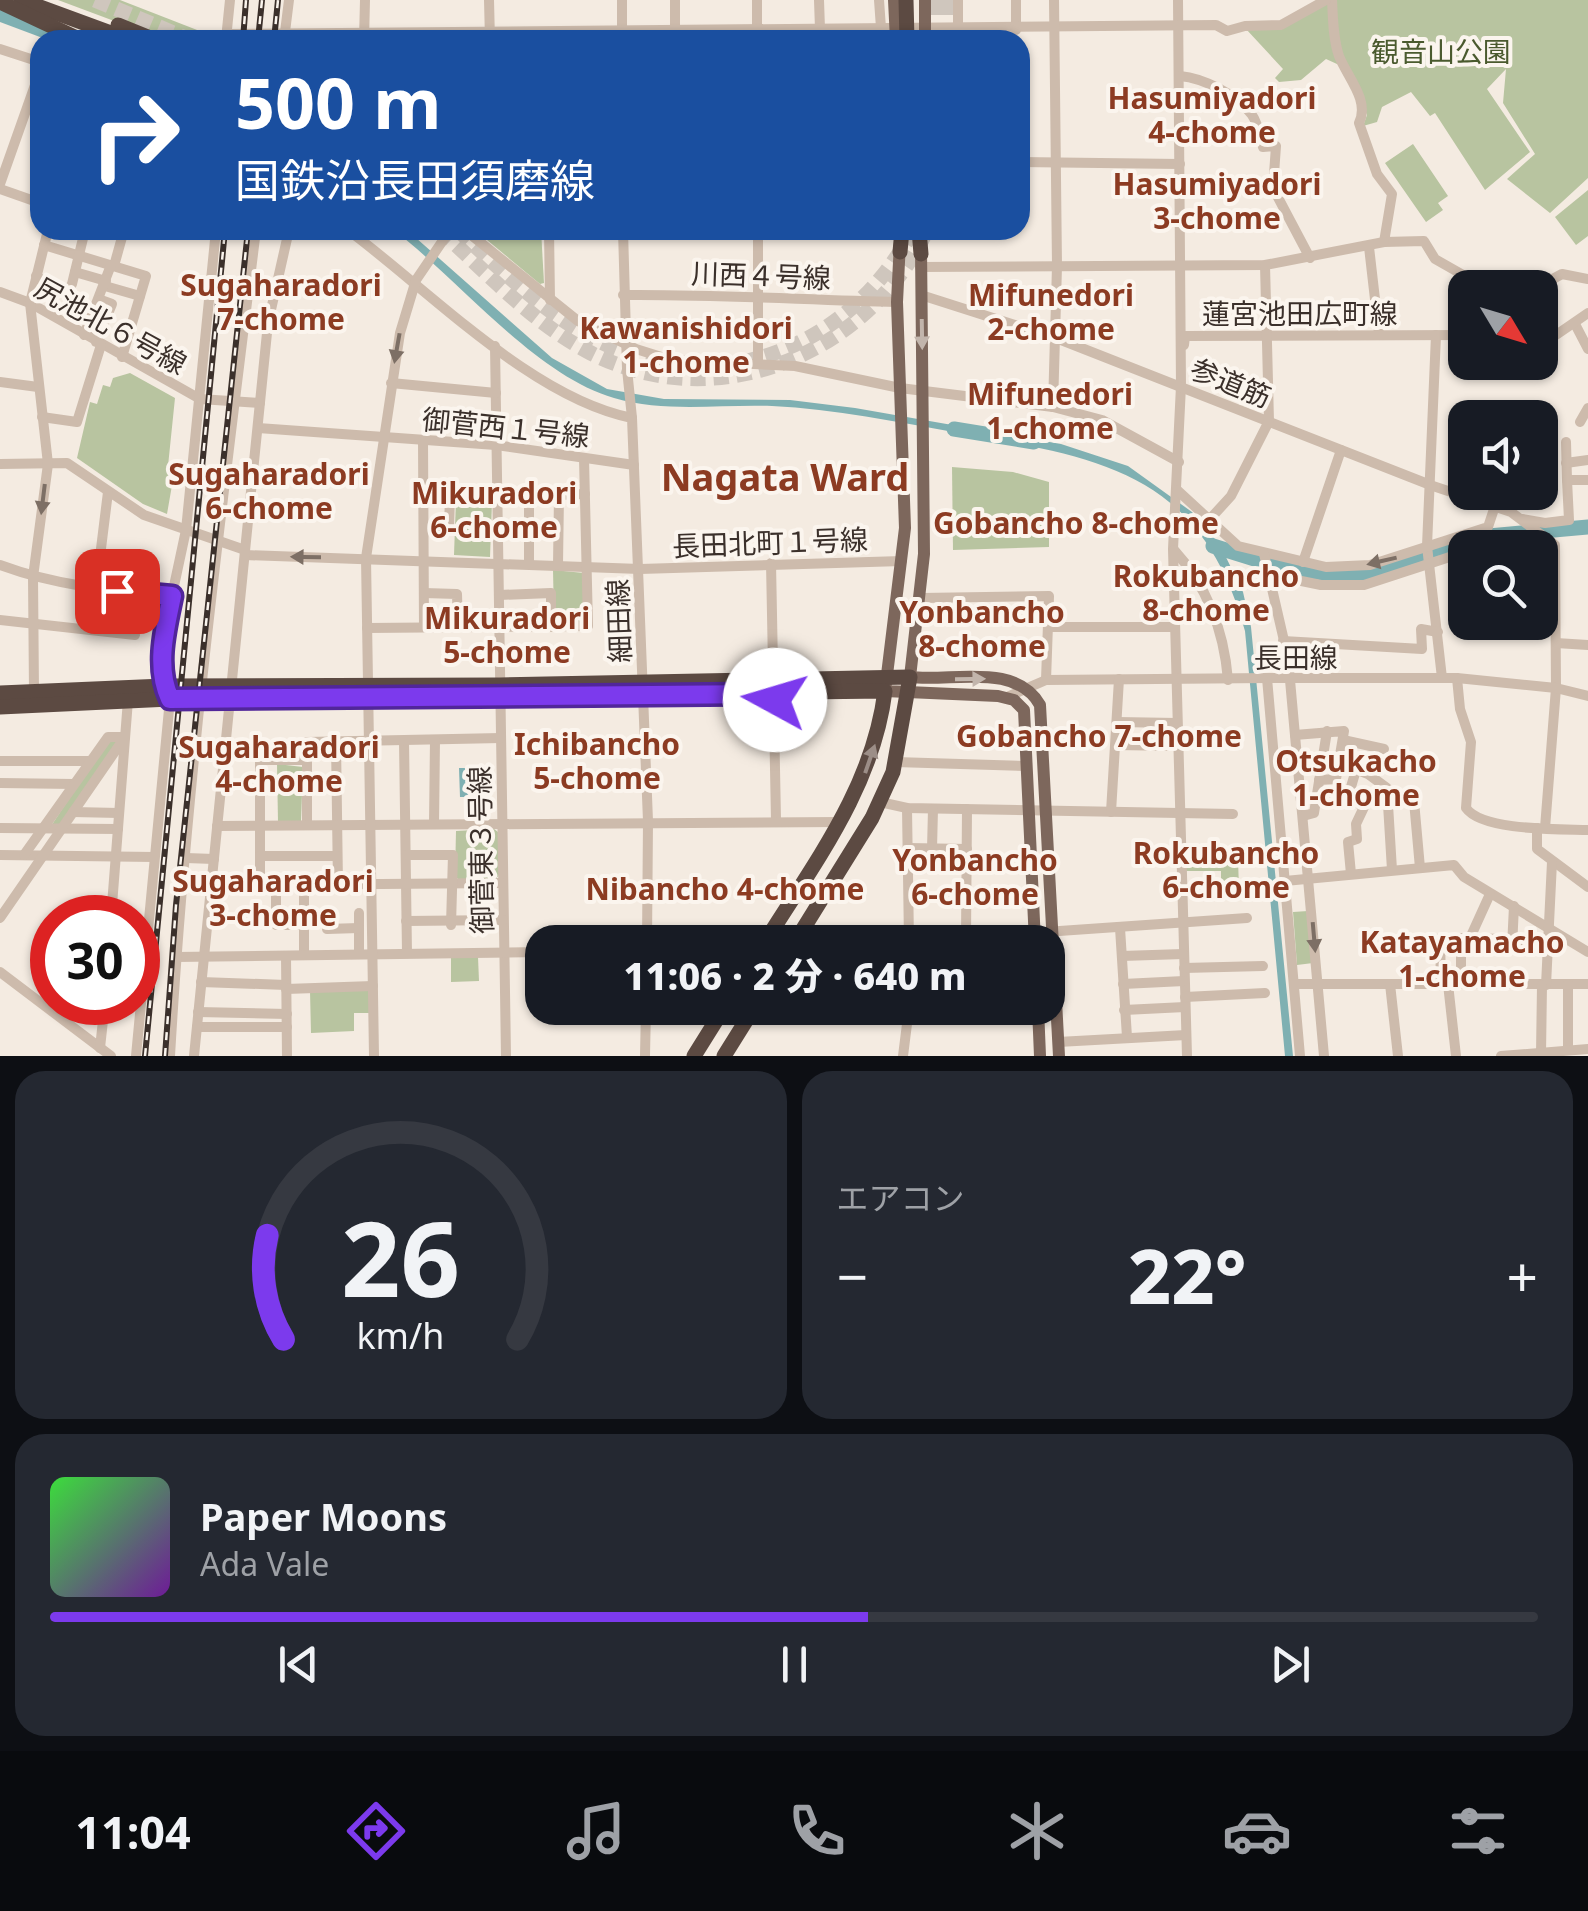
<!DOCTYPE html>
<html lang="ja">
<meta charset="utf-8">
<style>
body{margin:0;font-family:"Noto Sans","Noto Sans JP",sans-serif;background:#242831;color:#f1f3f6;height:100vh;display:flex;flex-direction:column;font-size:38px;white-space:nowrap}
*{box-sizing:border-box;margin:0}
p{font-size:32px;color:#9ea1a6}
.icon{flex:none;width:55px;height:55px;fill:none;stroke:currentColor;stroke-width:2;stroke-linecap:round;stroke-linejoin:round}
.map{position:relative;height:1056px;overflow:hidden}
.side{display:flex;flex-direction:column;gap:15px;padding:15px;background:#0d0f14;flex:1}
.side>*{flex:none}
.hud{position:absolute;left:30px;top:30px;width:1000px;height:210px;border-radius:30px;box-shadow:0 2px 8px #0004;background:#1a4fa0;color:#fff;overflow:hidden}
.needle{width:65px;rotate:128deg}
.buttons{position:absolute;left:1448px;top:270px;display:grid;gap:20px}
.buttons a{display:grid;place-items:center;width:110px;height:110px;border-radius:20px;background:#171b24;box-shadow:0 2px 8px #0004;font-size:50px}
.speed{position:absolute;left:30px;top:895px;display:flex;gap:20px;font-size:50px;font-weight:700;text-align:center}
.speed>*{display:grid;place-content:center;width:130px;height:130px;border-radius:50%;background:#171b24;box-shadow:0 2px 8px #0004;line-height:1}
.speed .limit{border:15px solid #d22;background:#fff;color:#111}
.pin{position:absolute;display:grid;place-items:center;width:85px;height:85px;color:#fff;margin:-42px;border-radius:20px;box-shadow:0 5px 15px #0006}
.me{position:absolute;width:110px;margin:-55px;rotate:276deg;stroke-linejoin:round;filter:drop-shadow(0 0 8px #0008)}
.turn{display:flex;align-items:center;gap:35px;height:210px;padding:0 40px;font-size:45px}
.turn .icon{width:130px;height:130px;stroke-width:2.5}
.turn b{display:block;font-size:70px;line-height:85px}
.big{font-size:75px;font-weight:800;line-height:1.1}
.side .widget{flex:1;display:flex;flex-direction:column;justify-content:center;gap:15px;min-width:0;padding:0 35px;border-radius:30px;background:#242831}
.side .dial{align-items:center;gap:0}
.dial svg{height:260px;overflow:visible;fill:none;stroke:#363941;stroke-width:7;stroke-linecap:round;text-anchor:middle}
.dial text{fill:#f1f3f6;stroke:none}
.song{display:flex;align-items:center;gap:30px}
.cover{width:120px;height:120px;border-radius:15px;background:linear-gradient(135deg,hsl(120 70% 55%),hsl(280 70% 35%))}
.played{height:10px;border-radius:5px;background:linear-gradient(90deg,#7c3aed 55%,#363941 55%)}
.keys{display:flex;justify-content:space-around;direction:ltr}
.heat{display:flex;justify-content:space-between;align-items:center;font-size:55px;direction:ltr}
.side .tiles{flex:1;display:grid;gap:15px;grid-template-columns:1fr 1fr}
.widget:last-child{grid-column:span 2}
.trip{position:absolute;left:525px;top:925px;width:540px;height:100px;border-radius:30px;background:#171b24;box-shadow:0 2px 8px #0004;font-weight:800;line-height:100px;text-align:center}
.dock{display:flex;height:160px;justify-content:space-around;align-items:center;background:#090b0e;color:#9ea1a6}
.dock .icon{width:70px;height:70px}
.dock .on{color:#7c3aed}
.dock b{font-size:45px;color:#f1f3f6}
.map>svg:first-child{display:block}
.green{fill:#b8c4a0}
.water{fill:#7fb0b2}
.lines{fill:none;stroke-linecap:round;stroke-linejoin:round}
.river{stroke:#7fb0b2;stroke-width:15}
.highway-tunnel{stroke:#cfc6bd;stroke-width:15;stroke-dasharray:15 8;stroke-linecap:butt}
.minor{stroke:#cdbbac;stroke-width:10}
.major{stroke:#7d675c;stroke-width:12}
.highway{stroke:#5c4a42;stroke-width:15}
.rail-casing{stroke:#3b302b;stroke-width:6}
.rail{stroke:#fbf5ee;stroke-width:2.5;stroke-dasharray:8;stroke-linecap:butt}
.minor-bridge{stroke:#cdbbac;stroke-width:10}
.oneway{fill:#c2b5ac}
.oneway2{fill:#7d6f65}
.oneway3{fill:#9c8e87}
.route-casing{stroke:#51269a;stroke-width:25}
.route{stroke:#7c3aed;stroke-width:18}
.labels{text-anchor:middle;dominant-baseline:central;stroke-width:8;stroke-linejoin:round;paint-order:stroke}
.park-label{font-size:28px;fill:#4a5a2e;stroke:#fbf5ee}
.street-label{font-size:28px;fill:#3b302b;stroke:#fbf5ee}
.neighbourhood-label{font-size:30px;font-weight:bold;fill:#8c3b22;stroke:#fbf5ee}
.district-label{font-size:38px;font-weight:bold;fill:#8c3b22;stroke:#fbf5ee}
</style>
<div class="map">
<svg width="1588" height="1056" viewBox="0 0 1588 1056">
<rect width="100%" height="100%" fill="#f4ebe1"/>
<g class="green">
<path d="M58,0H120L210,35L208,40H165Z"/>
<path d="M1336,0H1588V178L1550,213L1507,179L1535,154L1503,103L1506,69L1487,89L1530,152L1485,190L1435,113L1430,116L1411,92L1382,107L1377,122L1363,126L1367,115L1348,69L1326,59L1301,80L1279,82L1275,78L1283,69L1246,29L1271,30Z"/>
<path d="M1413,144L1448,196L1438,203L1443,210L1426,222L1385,163Z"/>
<path d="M1588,190V236L1576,245L1555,217Z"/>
<path d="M475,230H541L544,283L540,284Z"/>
<path d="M130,373L175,398L168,466L175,468L167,514L143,504L77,458L90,402L97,404L103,385L110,387L113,378Z"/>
<path d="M952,467L1013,472L1049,482V547L953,550Z"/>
<path d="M456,500L492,502L490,557L454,555Z"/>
<path d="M553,570L584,573L585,618L581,623L554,619Z"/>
<path d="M108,740L121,742L61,827L51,826Z"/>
<path d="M277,764L303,767L301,821L278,822Z"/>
<path d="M494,829L498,832L499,875L495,880L460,881L455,876L456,831Z"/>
<path d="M1238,857L1239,891H1221V871H1184V858Z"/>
<path d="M1308,911L1313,963L1297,965L1293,912Z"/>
<path d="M451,957H478L479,981L451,982Z"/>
<path d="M370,989L371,1013H354V1031L311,1033L310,991Z"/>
</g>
<g class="water">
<path d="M0,9L74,40H48L0,22Z"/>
<path d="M394,230H407L552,358L607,389L664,399L790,400L855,408L1061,444L1128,466L1192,512L1220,545L1243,592L1251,627L1293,1056H1285L1245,631C1201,472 1102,458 959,433C897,422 835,409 772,406C720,404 665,413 614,398C535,375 460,281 394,230Z"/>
<path d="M459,768H473V797H460Z"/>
</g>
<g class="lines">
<g class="river">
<path d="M954,429L1034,442"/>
<path d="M1213,546L1274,565L1342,576L1375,574L1489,536L1588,527"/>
</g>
<g class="highway-tunnel">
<path d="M95,0L190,40"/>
<path d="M936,0V40"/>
<path d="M949,0V40"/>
<path d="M440,230C486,272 532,322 587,351C715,419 868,355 927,230"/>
<path d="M458,230C526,293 588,357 685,366"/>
<path d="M743,362C820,345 876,298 913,230"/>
</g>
<g class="minor">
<path d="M489,0L490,40"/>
<path d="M622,0V40"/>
<path d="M675,0V31"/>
<path d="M757,0V40"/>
<path d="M819,0L820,29"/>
<path d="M879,0L881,28"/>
<path d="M958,0V40"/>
<path d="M1178,0L1181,386L1173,549L1187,1056"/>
<path d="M1332,0C1333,18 1333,39 1339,56C1347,77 1370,100 1359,123L1377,174L1392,194L1384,242L1424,241L1435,259L1486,288"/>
<path d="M1016,30V0"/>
<path d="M228,34L1216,25L1227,31L1245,26L1281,25L1326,0"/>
<path d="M226,39L230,0"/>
<path d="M284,40L289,0"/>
<path d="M364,40L365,0"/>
<path d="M0,49L40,62"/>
<path d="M1180,76C1203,78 1238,95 1252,115C1258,123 1260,137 1263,147L1276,146L1273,188L1310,258"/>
<path d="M1020,162L1180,164"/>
<path d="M0,184L40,71"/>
<path d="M0,189L40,203"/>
<path d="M348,230C430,291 532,398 632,418L648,821L647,942"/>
<path d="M465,230L578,321L636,349L671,360L795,366L900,388L1053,407L1102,420L1179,462"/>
<path d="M549,230L550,300"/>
<path d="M623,230L627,369"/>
<path d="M758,230V363"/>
<path d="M44,245L146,276L122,357"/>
<path d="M1369,247L1379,334"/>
<path d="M114,266L124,230"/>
<path d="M920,267L1265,265L1384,242"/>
<path d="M75,272L106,281"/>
<path d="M36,276L94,313"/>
<path d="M105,286L140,296"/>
<path d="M1536,288L1562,274L1588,279"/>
<path d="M0,292L30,303L200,399L260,403"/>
<path d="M65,294L72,284L85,230"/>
<path d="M623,295C715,294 805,300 897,302"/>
<path d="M921,295L1056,338L1433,486L1511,512L1555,545L1556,688L1545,828"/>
<path d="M1575,324L1588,349"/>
<path d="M84,335L111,265"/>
<path d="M1436,335L1427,546L1442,678"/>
<path d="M1540,335H1556L1588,313"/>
<path d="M96,342L112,304L101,300"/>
<path d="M1184,345L1185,336L1465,335"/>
<path d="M495,346L506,1056"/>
<path d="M0,382L38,387"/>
<path d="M391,383L496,393"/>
<path d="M1053,407L1057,266L1054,0"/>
<path d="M42,417L77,422L101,345"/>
<path d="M1580,422L1588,408"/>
<path d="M258,428L496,445L634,465"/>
<path d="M423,440L424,627"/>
<path d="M1566,442L1567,480"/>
<path d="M1566,463L1588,460"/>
<path d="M0,464L67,463L144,515L245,550"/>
<path d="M1177,490L1238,546L1326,567L1370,565L1488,527L1495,506"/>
<path d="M424,496H529V564"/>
<path d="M1210,519L1231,496L1269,421L1265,265"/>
<path d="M1522,519L1545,523L1569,520L1567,480H1588"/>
<path d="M424,528H449L450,496"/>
<path d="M1478,548L1508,538L1546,540"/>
<path d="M1174,550C1207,586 1224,631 1228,680"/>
<path d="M1264,554L1288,658L1324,1056"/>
<path d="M245,555L640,569L902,561"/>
<path d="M1303,562L1341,450"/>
<path d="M771,563L776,820"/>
<path d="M0,565C56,586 113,591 172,596"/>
<path d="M558,565L559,495L585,494"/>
<path d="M1267,574L1321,585H1364L1465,552"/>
<path d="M96,589L108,492"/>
<path d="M424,593L457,594L458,627"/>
<path d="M499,595L551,593V627"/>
<path d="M921,598L1049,596L1046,680"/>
<path d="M0,620L135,635"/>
<path d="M1048,627H1175"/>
<path d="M367,628L588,626L584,458"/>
<path d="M1283,641L1422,649L1421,629L1438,632"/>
<path d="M1556,643L1588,645"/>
<path d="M1267,678L1300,1056"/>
<path d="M1457,678L1460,709L1471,742L1466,808C1482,831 1559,829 1588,830"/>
<path d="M34,693L33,577L48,464L30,303L48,230"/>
<path d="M1007,697L1046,680L1267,678H1457L1556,688L1588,696"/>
<path d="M1117,722L1177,723"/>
<path d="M1295,735L1344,731L1336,779L1319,780"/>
<path d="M1343,740L1384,749"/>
<path d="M404,741L407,953"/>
<path d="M336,742L338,885"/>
<path d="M1116,745L1177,746"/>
<path d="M307,760H260V885L502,883"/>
<path d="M0,761H90"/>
<path d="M895,762L1027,766"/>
<path d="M1340,763L1368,774L1387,788L1392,870"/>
<path d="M0,783L74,784"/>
<path d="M880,802L907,808L1233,814"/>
<path d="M1386,803L1414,801L1420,868"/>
<path d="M907,808L909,942"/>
<path d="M73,812L119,813"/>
<path d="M1111,812L1119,679"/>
<path d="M1303,816L1314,813L1327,731"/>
<path d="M307,824V742L501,738"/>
<path d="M434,824L435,740"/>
<path d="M217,826L840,822"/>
<path d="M0,828L118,829"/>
<path d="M1537,828V849L1588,887"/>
<path d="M908,848L967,849"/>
<path d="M932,849L933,809"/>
<path d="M0,855L154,857"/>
<path d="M406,855H453L451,925"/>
<path d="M260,856H337"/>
<path d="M186,858L214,859"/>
<path d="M1351,874L1348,842L1357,839L1356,824L1364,807L1348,797L1356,770"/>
<path d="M1285,881L1454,865L1464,877L1588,952"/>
<path d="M276,885V925H304"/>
<path d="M304,885V955"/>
<path d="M1514,906L1512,947H1548"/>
<path d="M359,913V954"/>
<path d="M0,918L125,737H108L24,855"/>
<path d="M111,918L128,700"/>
<path d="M406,921L503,920"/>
<path d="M1120,928L1127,1037"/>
<path d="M327,929L359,928"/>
<path d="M966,938L967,809"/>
<path d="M1461,938V984"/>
<path d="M1470,938L1490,894"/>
<path d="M899,942L1247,918"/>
<path d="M286,956L287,1056"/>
<path d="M1122,956L1183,954"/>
<path d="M176,957L542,952"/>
<path d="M1184,968L1263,966"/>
<path d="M0,972L111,1056"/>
<path d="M201,982L286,985"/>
<path d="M1123,984L1184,981"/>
<path d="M1294,984H1588"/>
<path d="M1390,984L1398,1056"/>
<path d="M1441,984L1440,938L1512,939"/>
<path d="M1448,984L1456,1056"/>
<path d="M1546,985L1552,862"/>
<path d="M1568,985V1049"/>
<path d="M286,989L373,986"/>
<path d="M1185,997L1265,993"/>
<path d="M1124,1010L1185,1007"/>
<path d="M198,1012L287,1014"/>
<path d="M197,1027H287"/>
<path d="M1058,1042L1186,1035"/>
<path d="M100,1048L105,1002"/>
<path d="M1541,1054L1542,985"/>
<path d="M136,1056L170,699L164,686L162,642L186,530L216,230"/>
<path d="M170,1056C186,780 222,504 256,230"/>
<path d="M194,1056L268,323L289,230"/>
<path d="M374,1056L366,558L400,333L416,280L450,230"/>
<path d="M645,1056L646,1008"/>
<path d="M903,1056L909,1008"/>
<path d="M1501,1056L1588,1049"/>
</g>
<g class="major">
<path d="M894,0L896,40"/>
<path d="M925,0V40"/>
<path d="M900,242L897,302L905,528L885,691L998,696L1014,700L1024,710L1035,942"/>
<path d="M921,248L924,554L910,677C952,682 1016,662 1040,705L1059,1056"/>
<path d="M1038,1008L1040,1056"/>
</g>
<g class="highway">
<path d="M21,0L130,40"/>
<path d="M906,0L907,40"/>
<path d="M0,2L81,40"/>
<path d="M118,25L155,40"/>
<path d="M919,230L921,254"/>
<path d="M900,252L902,230"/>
<path d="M0,693L164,686L500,685L910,677L893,772L872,818L795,942"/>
<path d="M0,707L170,699L885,691C873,787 815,862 765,942"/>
<path d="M694,1056L724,1008"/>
<path d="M724,1056L754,1008"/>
</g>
<defs>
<g id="rail">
<path d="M243,40L246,0"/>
<path d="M258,40L262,0"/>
<path d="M274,40L278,0"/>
<path d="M145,1056L225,230"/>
<path d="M165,1056L176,905L248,230"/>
</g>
</defs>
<use href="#rail" class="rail-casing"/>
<use href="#rail" class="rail"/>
<path class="minor-bridge" d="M627,369L632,418"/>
</g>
<defs><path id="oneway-solid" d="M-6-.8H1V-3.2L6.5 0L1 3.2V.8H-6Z" transform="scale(2.5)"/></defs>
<g class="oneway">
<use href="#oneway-solid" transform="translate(922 334) rotate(89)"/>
<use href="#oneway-solid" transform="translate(970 679) rotate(-1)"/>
</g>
<g class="oneway2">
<use href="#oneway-solid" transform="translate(397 348) rotate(100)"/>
<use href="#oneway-solid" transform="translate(43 499) rotate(97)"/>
<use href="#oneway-solid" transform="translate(306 557) rotate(-179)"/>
<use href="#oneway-solid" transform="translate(1382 561) rotate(167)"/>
<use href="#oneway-solid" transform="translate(1314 937) rotate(85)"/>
</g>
<use class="oneway3" href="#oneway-solid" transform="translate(870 759) rotate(-71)"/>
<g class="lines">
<defs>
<path id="route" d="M117,591L172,596C165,629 155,667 170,699L775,694V700"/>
</defs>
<use href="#route" class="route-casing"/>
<use href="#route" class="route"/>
</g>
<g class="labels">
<g class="park-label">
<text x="1441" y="51">観音山公園</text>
</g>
<g class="street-label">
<text transform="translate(761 275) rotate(2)">川西４号線</text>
<text x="1300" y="313">蓮宮池田広町線</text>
<text transform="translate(111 325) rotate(29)">尻池北６号線</text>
<text transform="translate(1231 382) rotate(22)">参道筋</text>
<text transform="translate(506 427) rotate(6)">御菅西１号線</text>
<text transform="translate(770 542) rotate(-2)">長田北町１号線</text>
<text transform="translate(618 621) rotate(-92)">細田線</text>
<text x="1296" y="657">長田線</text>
<text transform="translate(480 850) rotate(-91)">御菅東３号線</text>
</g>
<g class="neighbourhood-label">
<text x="1212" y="97">Hasumiyadori<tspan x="1212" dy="34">4-chome</tspan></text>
<text x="1217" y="183">Hasumiyadori<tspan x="1217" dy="34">3-chome</tspan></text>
<text x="281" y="284">Sugaharadori<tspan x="281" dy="34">7-chome</tspan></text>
<text x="1051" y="294">Mifunedori<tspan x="1051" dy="34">2-chome</tspan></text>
<text x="686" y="327">Kawanishidori<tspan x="686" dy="34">1-chome</tspan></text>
<text x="1050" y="393">Mifunedori<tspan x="1050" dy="34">1-chome</tspan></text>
<text x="269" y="473">Sugaharadori<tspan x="269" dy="34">6-chome</tspan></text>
<text x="494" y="492">Mikuradori<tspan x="494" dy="34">6-chome</tspan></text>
<text x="1076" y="522">Gobancho 8-chome</text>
<text x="1206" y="575">Rokubancho<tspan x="1206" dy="34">8-chome</tspan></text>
<text x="982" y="611">Yonbancho<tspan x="982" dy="34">8-chome</tspan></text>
<text x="507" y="617">Mikuradori<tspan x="507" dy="34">5-chome</tspan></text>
<text x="1099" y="735">Gobancho 7-chome</text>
<text x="597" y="743">Ichibancho<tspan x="597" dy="34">5-chome</tspan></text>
<text x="279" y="746">Sugaharadori<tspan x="279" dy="34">4-chome</tspan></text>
<text x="1356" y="760">Otsukacho<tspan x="1356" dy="34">1-chome</tspan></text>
<text x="1226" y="852">Rokubancho<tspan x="1226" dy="34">6-chome</tspan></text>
<text x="975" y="859">Yonbancho<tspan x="975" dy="34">6-chome</tspan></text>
<text x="273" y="880">Sugaharadori<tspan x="273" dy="34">3-chome</tspan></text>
<text x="725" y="888">Nibancho 4-chome</text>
<text x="1462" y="941">Katayamacho<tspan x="1462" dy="34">1-chome</tspan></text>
</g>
<g class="district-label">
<text x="785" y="476">Nagata Ward</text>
</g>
</g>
</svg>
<div class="buttons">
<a><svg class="needle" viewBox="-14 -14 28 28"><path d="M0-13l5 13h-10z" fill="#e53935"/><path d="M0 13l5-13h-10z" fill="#9ea1a6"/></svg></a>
<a><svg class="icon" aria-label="sound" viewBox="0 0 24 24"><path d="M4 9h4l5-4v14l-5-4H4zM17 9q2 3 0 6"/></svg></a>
<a><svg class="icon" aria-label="search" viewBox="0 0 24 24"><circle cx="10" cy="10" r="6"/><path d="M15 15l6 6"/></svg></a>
</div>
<div class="speed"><div class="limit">30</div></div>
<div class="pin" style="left:117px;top:591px;background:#d93025"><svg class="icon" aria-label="arrive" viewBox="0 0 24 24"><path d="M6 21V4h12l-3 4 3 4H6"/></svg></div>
<svg class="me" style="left:775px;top:700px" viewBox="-20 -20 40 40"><circle r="19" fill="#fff"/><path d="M0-13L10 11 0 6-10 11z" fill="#7c3aed"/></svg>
<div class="trip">11:06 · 2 分 · 640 m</div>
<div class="hud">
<div class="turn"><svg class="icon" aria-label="right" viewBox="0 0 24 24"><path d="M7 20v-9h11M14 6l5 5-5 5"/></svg><div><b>500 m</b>国鉄沿長田須磨線</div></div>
</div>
</div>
<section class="side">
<div class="tiles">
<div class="widget dial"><svg viewBox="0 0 100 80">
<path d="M14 69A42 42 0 1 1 86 69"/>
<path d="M14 69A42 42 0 0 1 9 37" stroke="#7c3aed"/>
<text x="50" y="56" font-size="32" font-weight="700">26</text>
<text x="50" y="72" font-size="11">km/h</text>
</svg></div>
<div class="widget"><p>エアコン</p>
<div class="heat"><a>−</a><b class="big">22°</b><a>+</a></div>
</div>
<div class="widget">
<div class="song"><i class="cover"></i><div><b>Paper Moons</b><p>Ada Vale</p></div></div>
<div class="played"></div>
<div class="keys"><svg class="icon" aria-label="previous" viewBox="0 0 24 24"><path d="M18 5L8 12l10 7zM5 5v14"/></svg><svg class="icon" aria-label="pause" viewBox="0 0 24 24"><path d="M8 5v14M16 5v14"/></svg><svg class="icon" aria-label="next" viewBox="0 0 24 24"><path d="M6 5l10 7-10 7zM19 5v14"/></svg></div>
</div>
</div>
</section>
<nav class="dock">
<b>11:04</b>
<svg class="icon on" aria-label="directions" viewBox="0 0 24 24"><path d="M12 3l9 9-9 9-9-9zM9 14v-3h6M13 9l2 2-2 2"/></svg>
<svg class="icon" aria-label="music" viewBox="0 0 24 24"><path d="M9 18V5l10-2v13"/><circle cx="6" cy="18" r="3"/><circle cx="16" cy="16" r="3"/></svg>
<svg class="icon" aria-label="phone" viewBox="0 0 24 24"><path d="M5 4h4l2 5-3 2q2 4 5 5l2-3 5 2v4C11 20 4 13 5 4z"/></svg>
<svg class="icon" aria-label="climate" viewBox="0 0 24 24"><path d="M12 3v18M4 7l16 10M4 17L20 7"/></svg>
<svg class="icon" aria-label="car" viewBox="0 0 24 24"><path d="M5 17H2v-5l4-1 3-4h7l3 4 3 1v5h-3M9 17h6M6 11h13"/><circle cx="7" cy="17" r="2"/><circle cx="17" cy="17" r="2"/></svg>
<svg class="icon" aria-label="filters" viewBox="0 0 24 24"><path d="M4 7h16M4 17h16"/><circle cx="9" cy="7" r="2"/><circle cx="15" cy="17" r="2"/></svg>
</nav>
